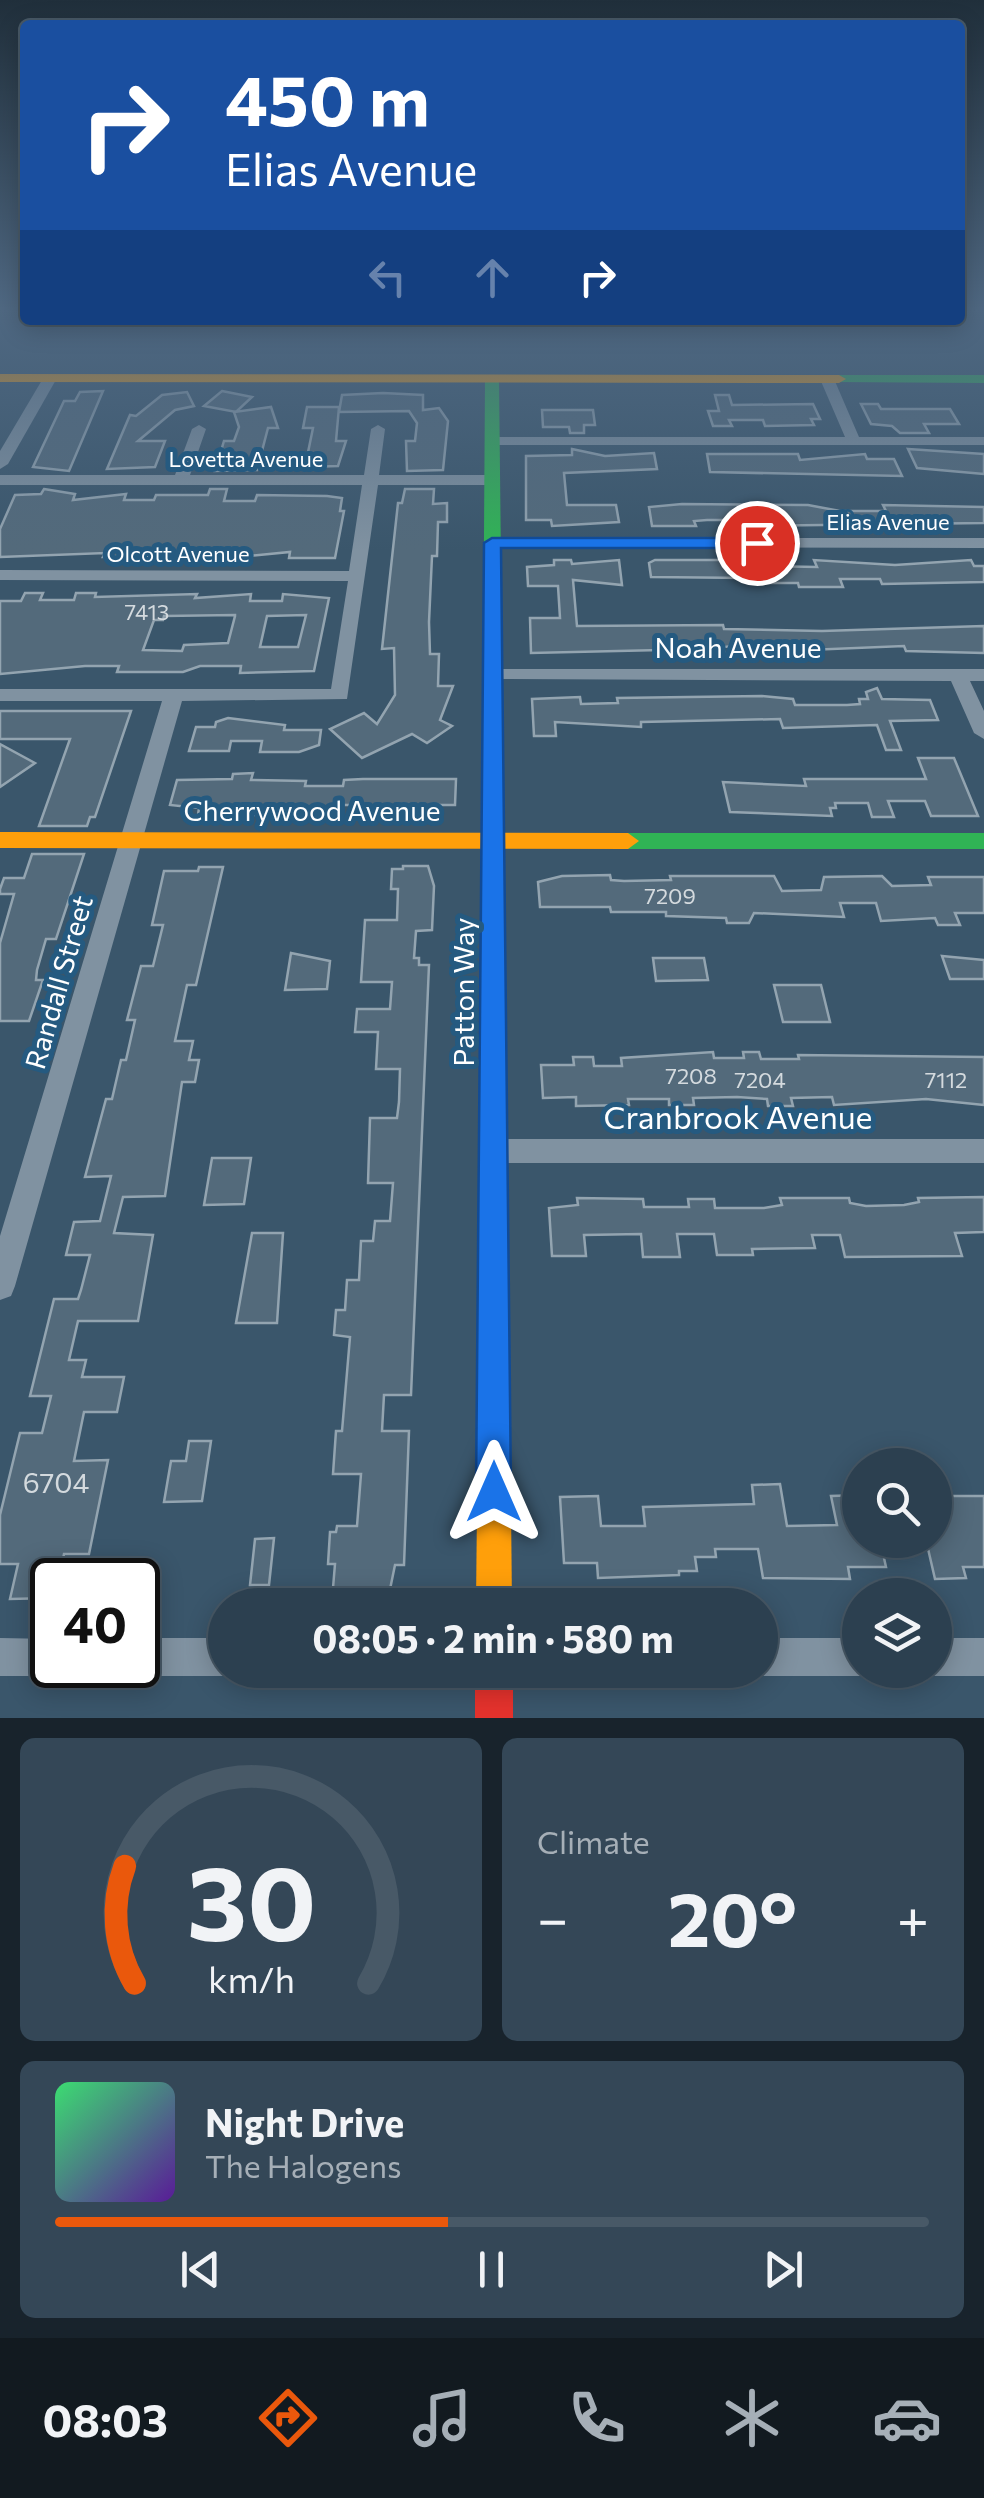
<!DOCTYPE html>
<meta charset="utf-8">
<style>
body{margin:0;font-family:Commissioner,sans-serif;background:#344757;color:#f1f3f6;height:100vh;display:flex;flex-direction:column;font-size:38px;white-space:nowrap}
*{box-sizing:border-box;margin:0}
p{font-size:32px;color:#a6afb7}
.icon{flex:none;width:55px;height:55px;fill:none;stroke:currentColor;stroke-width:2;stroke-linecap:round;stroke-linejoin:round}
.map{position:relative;height:1718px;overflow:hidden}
.drawer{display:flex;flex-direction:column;gap:20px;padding:20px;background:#18232c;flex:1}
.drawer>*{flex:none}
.hud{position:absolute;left:20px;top:20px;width:945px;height:305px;border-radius:10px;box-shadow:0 5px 25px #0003,0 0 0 2px #485967;background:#1a4fa0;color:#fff;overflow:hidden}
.tools{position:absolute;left:842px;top:1448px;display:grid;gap:20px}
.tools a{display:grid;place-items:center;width:110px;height:110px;border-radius:50%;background:#2c4050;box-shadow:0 5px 25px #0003,0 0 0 2px #485967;font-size:50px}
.speed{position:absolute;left:30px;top:1558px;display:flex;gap:20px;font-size:50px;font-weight:700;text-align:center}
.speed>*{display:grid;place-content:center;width:130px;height:130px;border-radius:50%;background:#2c4050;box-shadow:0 5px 25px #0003,0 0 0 2px #485967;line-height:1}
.speed .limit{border:5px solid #111;border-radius:15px;background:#fff;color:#111}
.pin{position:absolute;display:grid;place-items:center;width:85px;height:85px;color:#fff;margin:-42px;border:5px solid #fff;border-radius:50%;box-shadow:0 2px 10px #0007}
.me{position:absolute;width:110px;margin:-55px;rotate:0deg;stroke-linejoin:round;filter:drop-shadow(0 0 8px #0008)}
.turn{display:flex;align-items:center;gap:35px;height:210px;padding:0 40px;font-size:45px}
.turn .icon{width:130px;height:130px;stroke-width:2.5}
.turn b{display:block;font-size:70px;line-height:85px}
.lanes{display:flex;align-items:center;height:95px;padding:0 40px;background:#0003;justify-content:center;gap:50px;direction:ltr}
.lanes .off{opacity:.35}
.big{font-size:75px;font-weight:700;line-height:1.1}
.drawer .card{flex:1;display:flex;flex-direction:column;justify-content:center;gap:15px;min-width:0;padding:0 35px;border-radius:15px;background:#344757}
.drawer .dial{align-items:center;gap:0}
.dial svg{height:260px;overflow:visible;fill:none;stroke:#485967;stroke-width:7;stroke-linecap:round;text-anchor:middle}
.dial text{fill:#f1f3f6;stroke:none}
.song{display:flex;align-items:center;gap:30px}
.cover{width:120px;height:120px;border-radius:15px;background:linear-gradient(135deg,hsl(140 70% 55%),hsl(270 70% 35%))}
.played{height:10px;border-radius:5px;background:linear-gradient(90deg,#ea580c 45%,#485967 45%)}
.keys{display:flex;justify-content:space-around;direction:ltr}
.heat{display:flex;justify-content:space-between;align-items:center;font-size:55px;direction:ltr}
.drawer .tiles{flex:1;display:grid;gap:20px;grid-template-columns:1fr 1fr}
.card:last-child{grid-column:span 2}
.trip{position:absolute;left:208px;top:1588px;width:570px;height:100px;border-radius:50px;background:#2c4050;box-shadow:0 5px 25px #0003,0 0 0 2px #485967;font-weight:700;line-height:100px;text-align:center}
.tab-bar{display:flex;height:160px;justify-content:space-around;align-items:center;background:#121a20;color:#a6afb7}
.tab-bar .icon{width:70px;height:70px}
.tab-bar .selected{color:#ea580c}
.tab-bar b{font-size:45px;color:#f1f3f6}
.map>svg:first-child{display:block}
.building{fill:#536a7b;stroke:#93a4b0;stroke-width:2.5;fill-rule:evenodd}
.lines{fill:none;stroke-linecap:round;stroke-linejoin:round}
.street{fill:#8092a1;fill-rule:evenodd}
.fast{fill:#30b455;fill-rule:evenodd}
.slow{fill:#ff9f0a;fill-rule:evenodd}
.jam{fill:#e5322d;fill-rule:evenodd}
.route{fill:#1a73e8;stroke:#114b97;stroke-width:2.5}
.labels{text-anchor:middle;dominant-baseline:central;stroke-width:10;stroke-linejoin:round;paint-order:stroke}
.far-street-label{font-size:22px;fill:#fff;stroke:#255a80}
.number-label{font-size:22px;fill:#d4dade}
.street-label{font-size:28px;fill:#fff;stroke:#255a80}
.near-number-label{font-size:28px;fill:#d4dade}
.near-street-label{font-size:32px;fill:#fff;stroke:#255a80}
</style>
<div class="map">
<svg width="984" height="1718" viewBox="0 0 984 1718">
<rect width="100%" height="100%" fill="#3a566b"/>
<g class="building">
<path d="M103,391L69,471L33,467L64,401H75L80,392Z"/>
<path d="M222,391L252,397L236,412L204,406Z"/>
<path d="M187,392L194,406L175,410L138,441H165L155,467L107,469L130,415L136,416L162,395Z"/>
<path d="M383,393L423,395V410L439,408L448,421L443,470L407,471L406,441H415L417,423L409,411L339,412L342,395Z"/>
<path d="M715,395H729L732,405L813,404L820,419H811L814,425L765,426L763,420H729L732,426H713L708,411H719Z"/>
<path d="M861,404H878L881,409H950L959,424H924L929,433H900L892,426L871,424Z"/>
<path d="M271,407L278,428H268L257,470L215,471L224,441H234L239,427L234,412Z"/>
<path d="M307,407H339L336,441H346L338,466L305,467L313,428H303Z"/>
<path d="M542,410H593L595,425H584V433H570L569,427H543Z"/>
<path d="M572,449L605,456L654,453L657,469L564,473L567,505H616L619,522L552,526L551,520H526V456L572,455Z"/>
<path d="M908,449L984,454V474L917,468Z"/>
<path d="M707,454H798L800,460L865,454L867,459H894L902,476L710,472Z"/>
<path d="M44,489L75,494L73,500L126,494L124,500H154L156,495H208L210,489H227L224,501H255L257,495L327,496L342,498L340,511H344L335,558H289L290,552L228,558H211L212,554L103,557L105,553L0,557V529L15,495L41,494Z"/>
<path d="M405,489H434L433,504L447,503V522H438L437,556H432L429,622L430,654H439L438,686H453L440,720L452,726L427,743L412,734L362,758L330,729L364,713L377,724L395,695L394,648L382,649L398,503H402Z"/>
<path d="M682,504L808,505L840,511H886L883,505L984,507V523L752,526L750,520H707L694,521L696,526H652L649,507Z"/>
<path d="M554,560H571L572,564L619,560L622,585L573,580L577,626L723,625L724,629L822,631L984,626V653L906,651L904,646L784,651L783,647L757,644L723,647L724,651L676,646L661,650L531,653L530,618H560L558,586H528L527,567L554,565Z"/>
<path d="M655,560H755L757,566L817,567L814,560L895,565L971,560L974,566H984V582L882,584L880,579H840L843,587H799L798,583H750L749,578L651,577L649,563Z"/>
<path d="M25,593H43L40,600H74L76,593H96L95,597L197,594L195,598L251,594L250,601H282L283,594L329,598L314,671L240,673L241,666H200L183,672H117L119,666H85L0,674V601H21ZM306,615L298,647H260L267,616ZM164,616L235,615V616L228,643L184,645L182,651L143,650L154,620H163Z"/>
<path d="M877,688L882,699L930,700L938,720L890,721L901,750H886L877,725L783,728L780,719L641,722V727L555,722L556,736H534L532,699L580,697L581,704L618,703L617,698L762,696L793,699L795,705H847L860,704L859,699H868L866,692Z"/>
<path d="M0,711H131L95,817H90L87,826H39L70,739H0Z"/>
<path d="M228,718L285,725L284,730H321L319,745L299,752H260L262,741H231L229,751H189L196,727H215L216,722Z"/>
<path d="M0,744L35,763L0,787Z"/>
<path d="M918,758H954L978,816H931L925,801H888L894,817H872L868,803H835L836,808H830L832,816L730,812L723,782L806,786L804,779H926Z"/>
<path d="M253,773L251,780L306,781L305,786H343L344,780L363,779H456L455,805H436L435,815H369L370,808L359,805H330L329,815H250L251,806H221L219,815H198L199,808L170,805L177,780L232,779L233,774Z"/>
<path d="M32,854H84L56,939H46L37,970L36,980H43L29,1021H0V943L14,894H0V889L4,878H24Z"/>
<path d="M403,866H428L434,886L432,930L416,931L414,958H419V965H429L411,1395H384L382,1431H409L404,1565H395L388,1599L332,1600L335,1564H328L330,1532H336L337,1526H357L361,1474H333L336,1431H342L350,1337L334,1335L336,1310H345L347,1280H359L361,1241H373L375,1221H390L393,1183H368L370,1118H397L399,1102L400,1069H376L378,1032H355L357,1009H390L392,982H361L365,920H397L398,889H391L392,869H403Z"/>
<path d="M199,867H223L196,985H187L175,1041H193L189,1060H199L195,1082H182L165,1196L123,1197L114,1233L153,1235L138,1321H78L69,1360H86L82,1377H124L117,1412H84L74,1461L108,1460L89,1554H64L59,1580H52V1598L10,1599L18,1564H0V1515L20,1433H42L51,1396H30L54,1299H78L81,1290L90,1255H66L74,1222L100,1221L111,1176L85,1177L106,1099H112L121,1060H126L135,1020H127L141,966H153L163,925H152L164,871H198Z"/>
<path d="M610,875L611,880L624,881L671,880L670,876H774L782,891L821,890L824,877L882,876L892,886L931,885L928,877H984V913H955L960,925H938L935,918L881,921L876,903H840L844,917L754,913L749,923H727L726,918L666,916V912H611L610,907H540L538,882L562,876Z"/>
<path d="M291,953L330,961L327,989L285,990Z"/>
<path d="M942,956L984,960V979H950Z"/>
<path d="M653,958H704L708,980L656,981Z"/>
<path d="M774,985H821L830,1022H783Z"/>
<path d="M713,1052L714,1058H744L743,1052H759L761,1059H799L798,1055L984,1057V1105L926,1099L834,1105L832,1097L791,1098L793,1106H768L767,1099L737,1097L693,1098L694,1105H669V1099H628L629,1105L576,1106V1097L543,1098L541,1065H574L573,1057H593L594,1066H622L621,1058Z"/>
<path d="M212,1158H251L244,1204L204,1205Z"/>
<path d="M984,1197V1232L955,1233L962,1256L845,1257L840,1235H812L815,1248L752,1249L753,1255H717L714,1234H677L680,1257H643L641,1234L584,1235L586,1256H552L549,1208L578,1205L577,1198L643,1199L644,1207H689L688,1199H714L715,1208H764L782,1205L780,1198H849L850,1203L866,1206L904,1205L919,1202L918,1198Z"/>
<path d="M252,1233H283L277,1323H236Z"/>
<path d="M189,1441H211L202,1501L164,1502L171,1461H186Z"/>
<path d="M780,1484L787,1526L837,1525L831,1496L860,1495V1540H880L886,1567H848L850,1579L763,1578L758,1549H715L716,1557H695L697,1571H679V1575L598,1578L597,1563H564L560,1497L598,1496L601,1526H645L643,1507L754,1504L752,1485Z"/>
<path d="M935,1496H984V1567H963L966,1578L935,1579L926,1540H935Z"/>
<path d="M274,1538L269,1585H250L255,1539Z"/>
</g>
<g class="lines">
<g class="street">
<path d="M45,375L57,378L8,464L0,469V451Z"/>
<path d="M827,375L834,379L859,437H984V445H492L485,441L492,437H845L820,379Z"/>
<path d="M199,425L206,429L190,475H364L371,429L378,425L385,429L379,475H492L500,480L492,485H378L347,699L182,701L15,1286L11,1296L0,1300V1236L162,701H0V689H331L348,581L0,580V570L349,571L362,485H0V475H175L192,429Z"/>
<path d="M492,538H984V548L486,547V539Z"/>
<path d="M492,669H984V681H970L984,711V739L974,733L951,681L485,679V671Z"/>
<path d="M493,1139H984V1163H493L483,1159L479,1151L483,1143Z"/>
<path d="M0,1638L52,1639V1665H67L65,1670L52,1676H0Z"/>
<path d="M138,1638H225V1670H238L225,1676H138L125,1670L123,1665H138Z"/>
<path d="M760,1638H860V1670H873L860,1676H760L747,1670H760Z"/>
<path d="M935,1638H984V1676H935L922,1670H935Z"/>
</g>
<g class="fast">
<path d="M492,375L499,379L509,1310L505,1320L494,1325L483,1320L479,1310L485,379Z"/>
<path d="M839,375H984V383L834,382L832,379Z"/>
<path d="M628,833H984V849H628L617,841Z"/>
</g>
<g class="slow">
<path d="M0,374L839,375L846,379L839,383L0,382Z"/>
<path d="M0,832L628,833L639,841L628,849L0,848Z"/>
<path d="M494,1295L505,1300L509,1310L512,1605H476L479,1310L483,1300Z"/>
</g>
<rect class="jam" x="475" y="1670" width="38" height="48"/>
</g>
<linearGradient id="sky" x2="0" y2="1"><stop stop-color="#202f3b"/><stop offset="0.56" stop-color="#4f6882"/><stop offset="1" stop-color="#4f6882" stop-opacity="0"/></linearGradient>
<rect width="984" height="551" fill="url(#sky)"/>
<path class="route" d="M492,538H757L765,543L757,548H501L511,1492L506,1504L494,1509L481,1504L476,1492L484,543Z"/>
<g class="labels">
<g class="far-street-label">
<text x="246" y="458">Lovetta Avenue</text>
<text x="888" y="521">Elias Avenue</text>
<text x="178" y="553">Olcott Avenue</text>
</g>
<g class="number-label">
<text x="147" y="611">7413</text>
<text x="670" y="895">7209</text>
<text x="691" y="1075">7208</text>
<text x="760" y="1079">7204</text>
<text x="946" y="1079">7112</text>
</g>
<g class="street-label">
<text x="738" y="647">Noah Avenue</text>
<text x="312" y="810">Cherrywood Avenue</text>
<text transform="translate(58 982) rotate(-74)">Randall Street</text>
<text transform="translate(463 992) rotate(-90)">Patton Way</text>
</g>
<g class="near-number-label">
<text x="56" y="1482">6704</text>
</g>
<g class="near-street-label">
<text x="738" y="1116">Cranbrook Avenue</text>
</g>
</g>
</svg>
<div class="tools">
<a><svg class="icon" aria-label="search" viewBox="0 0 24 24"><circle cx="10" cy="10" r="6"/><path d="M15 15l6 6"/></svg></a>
<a><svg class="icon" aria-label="layers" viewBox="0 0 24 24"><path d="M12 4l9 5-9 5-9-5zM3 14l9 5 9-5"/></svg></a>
</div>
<div class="speed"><div class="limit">40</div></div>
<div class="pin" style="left:757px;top:543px;background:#d93025"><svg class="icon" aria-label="arrive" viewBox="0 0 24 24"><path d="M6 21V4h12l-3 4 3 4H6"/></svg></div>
<svg class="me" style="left:494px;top:1492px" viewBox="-20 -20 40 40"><path d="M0-17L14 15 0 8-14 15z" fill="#1a73e8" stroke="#fff" stroke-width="4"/></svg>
<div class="trip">08:05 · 2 min · 580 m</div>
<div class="hud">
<div class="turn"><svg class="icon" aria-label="right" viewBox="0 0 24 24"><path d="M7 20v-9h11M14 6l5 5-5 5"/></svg><div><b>450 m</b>Elias Avenue</div></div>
<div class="lanes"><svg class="icon off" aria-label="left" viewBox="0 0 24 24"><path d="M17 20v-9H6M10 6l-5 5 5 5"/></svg><svg class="icon off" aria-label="ahead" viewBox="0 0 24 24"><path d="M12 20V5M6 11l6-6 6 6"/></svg><svg class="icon" aria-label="right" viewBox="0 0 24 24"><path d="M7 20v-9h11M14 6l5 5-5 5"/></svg></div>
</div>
</div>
<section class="drawer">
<div class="tiles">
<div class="card dial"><svg viewBox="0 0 100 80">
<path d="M14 69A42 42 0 1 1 86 69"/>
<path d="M14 69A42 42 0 0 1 11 33" stroke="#ea580c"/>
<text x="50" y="56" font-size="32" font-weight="700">30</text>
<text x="50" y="72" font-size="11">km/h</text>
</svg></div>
<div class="card"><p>Climate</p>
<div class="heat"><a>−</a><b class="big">20°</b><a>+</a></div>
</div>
<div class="card">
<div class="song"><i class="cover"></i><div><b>Night Drive</b><p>The Halogens</p></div></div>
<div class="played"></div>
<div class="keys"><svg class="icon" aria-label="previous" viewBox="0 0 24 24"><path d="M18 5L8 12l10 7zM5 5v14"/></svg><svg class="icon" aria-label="pause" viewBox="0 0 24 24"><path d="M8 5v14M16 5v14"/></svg><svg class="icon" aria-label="next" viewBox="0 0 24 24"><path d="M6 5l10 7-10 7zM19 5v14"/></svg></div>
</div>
</div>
</section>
<nav class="tab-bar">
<b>08:03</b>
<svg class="icon selected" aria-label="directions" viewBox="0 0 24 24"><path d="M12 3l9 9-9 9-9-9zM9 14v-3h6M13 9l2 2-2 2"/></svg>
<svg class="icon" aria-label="music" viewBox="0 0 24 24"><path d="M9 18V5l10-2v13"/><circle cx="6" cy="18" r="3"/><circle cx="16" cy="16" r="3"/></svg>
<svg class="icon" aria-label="phone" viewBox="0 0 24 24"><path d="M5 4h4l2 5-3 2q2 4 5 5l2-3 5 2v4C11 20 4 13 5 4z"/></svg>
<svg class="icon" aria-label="climate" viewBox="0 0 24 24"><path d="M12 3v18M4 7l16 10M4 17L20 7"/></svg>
<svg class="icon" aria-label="car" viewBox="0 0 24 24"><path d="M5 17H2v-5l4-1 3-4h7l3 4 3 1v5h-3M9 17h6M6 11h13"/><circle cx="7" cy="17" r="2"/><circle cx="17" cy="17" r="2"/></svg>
</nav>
